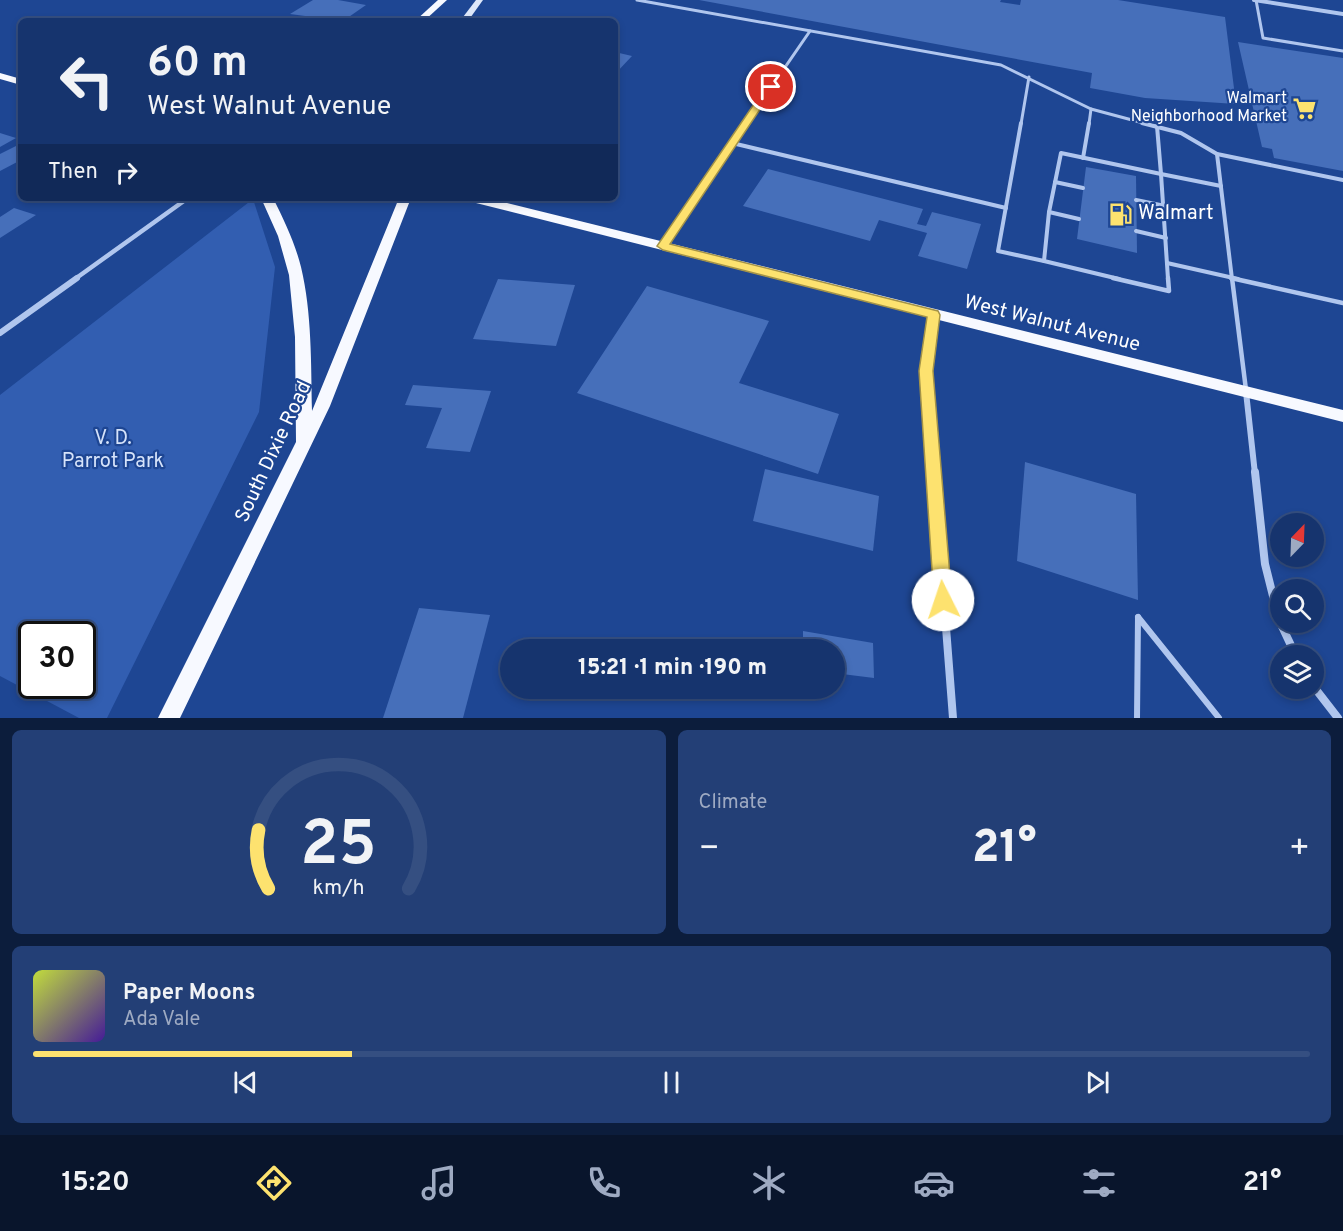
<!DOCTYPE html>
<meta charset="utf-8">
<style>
body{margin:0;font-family:Overpass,sans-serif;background:#233f76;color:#f1f3f6;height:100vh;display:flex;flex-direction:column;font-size:22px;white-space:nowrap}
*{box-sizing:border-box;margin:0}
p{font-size:20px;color:#9eaac2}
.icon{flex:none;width:33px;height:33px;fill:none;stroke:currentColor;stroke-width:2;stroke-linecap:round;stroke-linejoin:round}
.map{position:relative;height:718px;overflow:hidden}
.drawer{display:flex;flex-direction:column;gap:12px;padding:12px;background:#0c1d3c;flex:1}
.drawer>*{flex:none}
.hud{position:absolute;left:18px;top:18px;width:600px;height:183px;border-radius:9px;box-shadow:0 3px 9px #0003,0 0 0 2px #354f81;background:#16346e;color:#f1f3f6;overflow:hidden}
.needle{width:39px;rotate:23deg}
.fabs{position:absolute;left:1270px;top:513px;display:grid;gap:12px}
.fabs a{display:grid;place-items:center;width:54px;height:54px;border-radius:50%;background:#16346e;box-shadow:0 3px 9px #0003,0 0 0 2px #354f81;font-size:30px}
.speed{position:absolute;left:18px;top:621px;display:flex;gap:12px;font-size:30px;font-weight:700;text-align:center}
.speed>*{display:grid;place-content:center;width:78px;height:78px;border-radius:50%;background:#16346e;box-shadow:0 3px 9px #0003,0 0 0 2px #354f81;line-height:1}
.speed .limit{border:3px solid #111;border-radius:9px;background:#fff;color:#111}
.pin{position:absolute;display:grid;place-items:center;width:51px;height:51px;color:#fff;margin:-26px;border:3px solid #fff;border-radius:50%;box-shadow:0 2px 6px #0007}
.me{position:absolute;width:66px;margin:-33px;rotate:356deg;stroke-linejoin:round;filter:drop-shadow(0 0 4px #0008)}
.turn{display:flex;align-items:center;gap:21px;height:126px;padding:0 30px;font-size:27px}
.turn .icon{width:78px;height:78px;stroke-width:2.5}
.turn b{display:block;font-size:42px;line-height:51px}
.then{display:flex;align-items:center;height:57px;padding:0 30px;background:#0003;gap:12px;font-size:22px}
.big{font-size:45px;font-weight:800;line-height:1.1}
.drawer .card{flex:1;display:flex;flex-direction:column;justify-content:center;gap:9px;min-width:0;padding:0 21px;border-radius:9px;background:#233f76}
.drawer .dial{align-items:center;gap:0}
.dial svg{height:156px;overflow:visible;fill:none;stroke:#354f81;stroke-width:7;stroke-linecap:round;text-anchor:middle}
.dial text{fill:#f1f3f6;stroke:none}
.song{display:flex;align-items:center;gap:18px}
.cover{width:72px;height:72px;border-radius:9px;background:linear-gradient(135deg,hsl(70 70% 55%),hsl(260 70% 35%))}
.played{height:6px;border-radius:3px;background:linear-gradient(90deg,#fde26f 25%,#354f81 25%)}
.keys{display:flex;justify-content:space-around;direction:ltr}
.heat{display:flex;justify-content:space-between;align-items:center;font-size:33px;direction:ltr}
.drawer .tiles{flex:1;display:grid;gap:12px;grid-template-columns:1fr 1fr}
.card:last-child{grid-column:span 2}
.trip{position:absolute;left:500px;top:639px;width:345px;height:60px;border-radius:30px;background:#16346e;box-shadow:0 3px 9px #0003,0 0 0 2px #354f81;font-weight:800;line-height:60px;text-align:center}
.menu{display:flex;height:96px;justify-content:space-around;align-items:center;background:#09152c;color:#9eaac2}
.menu .icon{width:42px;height:42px}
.menu .active{color:#fde26f}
.menu b{font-size:27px;color:#f1f3f6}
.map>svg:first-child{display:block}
.green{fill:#325eb1;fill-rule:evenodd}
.building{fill:#466fba}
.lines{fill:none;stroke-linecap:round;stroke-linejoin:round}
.service-far3{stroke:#b0c6ee;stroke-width:3}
.service-far2{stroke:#b0c6ee;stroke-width:4}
.service-far1{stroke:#b0c6ee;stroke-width:4.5}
.service{stroke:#b0c6ee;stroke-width:6}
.minor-far3{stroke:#b0c6ee;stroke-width:4}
.minor-far2{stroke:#b0c6ee;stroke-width:4.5}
.minor-far1{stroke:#b0c6ee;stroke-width:6}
.minor{stroke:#b0c6ee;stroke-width:8}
.secondary{fill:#dde7fa;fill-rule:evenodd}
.primary{fill:#f7f9ff;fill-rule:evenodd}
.route{fill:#fde26f;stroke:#a49348;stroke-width:1.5}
.labels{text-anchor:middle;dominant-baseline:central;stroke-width:4.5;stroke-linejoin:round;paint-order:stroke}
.far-poi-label{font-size:16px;fill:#fff;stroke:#1e4693;text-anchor:end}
.poi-label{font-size:20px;fill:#fff;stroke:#1e4693;text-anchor:start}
.street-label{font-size:20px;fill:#fff;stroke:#1e4693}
.park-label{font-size:20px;fill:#d6e3fa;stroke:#1e4693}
</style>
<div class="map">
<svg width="1343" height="718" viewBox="0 0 1343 718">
<rect width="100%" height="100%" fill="#1e4693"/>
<path class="green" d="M253,199L275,267L259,412L107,718H79L0,676V395ZM32,634H82V686H32Z"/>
<g class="building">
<path d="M313,0H338L366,5L343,21L290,14Z"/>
<path d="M699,0H1001L1000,2L1020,5L1021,0H1118L1225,17L1236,104L1145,98L1090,88L1092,73Z"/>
<path d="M1238,42L1343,58V171L1274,158L1272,149L1262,147Z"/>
<path d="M615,52L632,56L615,74Z"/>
<path d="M0,133L16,138L0,147Z"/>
<path d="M16,146L21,147V160L0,171V154Z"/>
<path d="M1086,167L1136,176L1137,253L1077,239Z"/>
<path d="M768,169L923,209L917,224L926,226L932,212L981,224L967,269L918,256L927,233L879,220L870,241L743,206Z"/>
<path d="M14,208L36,215L0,238V217Z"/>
<path d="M498,279L575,285L556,346L473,339Z"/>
<path d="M647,286L769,321L739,383L839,414L818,474L577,393Z"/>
<path d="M413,385L491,391L470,452L426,448L442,408L405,405Z"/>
<path d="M1025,462L1136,494L1138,600L1017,561Z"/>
<path d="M765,469L879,496L873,551L753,521Z"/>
<path d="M419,608L490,615L463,718H383Z"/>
<path d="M803,631L873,643L874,678L834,673V650H831V645L803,641Z"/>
</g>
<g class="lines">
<g class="service-far3">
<path d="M637,0L1001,65L1091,109L1147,124"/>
<path d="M1256,0L1263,38L1343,51"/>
<path d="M746,124L810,31"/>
<path d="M1021,124L1029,77"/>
<path d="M1089,124L1091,109"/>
</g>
<g class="service-far2">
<path d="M1021,123L998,251L1044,261"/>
<path d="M1142,123L1181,133L1217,154L1343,180"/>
<path d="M1157,126L1161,174"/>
<path d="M732,143L1006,208"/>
<path d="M1217,154L1232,279"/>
<path d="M1083,158L1089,123"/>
<path d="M1161,174L1221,186"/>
<path d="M1161,174L1168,279"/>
<path d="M1055,182L1083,188"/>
<path d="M1136,200L1165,206"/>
<path d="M1049,212L1079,219"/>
<path d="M1136,231L1166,238"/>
<path d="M663,246L747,123"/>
<path d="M1167,263L1238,279"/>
<path d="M1119,279L1044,261L1049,212L1061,153L1161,174"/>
</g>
<g class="service-far1">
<path d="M1113,278L1169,291L1168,278"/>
<path d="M1231,278L1343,303"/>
<path d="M1232,278L1246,390"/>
</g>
<g class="service">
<path d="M1138,617L1219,718"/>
<path d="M1137,718L1138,617"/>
</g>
<path class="minor-far3" d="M1254,0L1343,14"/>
<path class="minor-far2" d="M75,279L188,198"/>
<g class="minor-far1">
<path d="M934,315L926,371L934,474"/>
<path d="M0,333L77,278"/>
<path d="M1246,392L1255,474"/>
</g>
<g class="minor">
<path d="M934,472L953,718"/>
<path d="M1255,472L1265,564L1279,620L1296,656"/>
<path d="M1314,687L1338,718"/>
</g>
<path class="secondary" d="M476,0H483L468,21H460Z"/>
<g class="primary">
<path d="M438,0H447L424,21H415Z"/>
<path d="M0,73L21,79V85L0,79Z"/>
<path d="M261,198H273C284,220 295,243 301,267C312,313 311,364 312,411L399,198H411L330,406L180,718H158L296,442L295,337L289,275L278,236Z"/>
<path d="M466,198H487L1343,410V422L468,201Z"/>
</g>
</g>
<path class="route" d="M771,84L775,87L670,244L938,311L940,315L933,371L952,600L949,606L943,608L937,606L934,600L919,371L927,317L663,250L657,246L767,85Z"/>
<defs>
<symbol id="supermarket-bare" viewBox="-9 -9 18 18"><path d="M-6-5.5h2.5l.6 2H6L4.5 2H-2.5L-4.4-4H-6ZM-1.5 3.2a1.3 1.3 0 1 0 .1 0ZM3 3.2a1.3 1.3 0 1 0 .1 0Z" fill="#fde26f" stroke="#1e4693" stroke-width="2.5" paint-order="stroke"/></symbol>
<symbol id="fuel-bare" viewBox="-9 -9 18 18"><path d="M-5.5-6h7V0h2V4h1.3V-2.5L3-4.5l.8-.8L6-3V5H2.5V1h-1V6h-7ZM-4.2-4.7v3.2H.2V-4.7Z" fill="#fde26f" stroke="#1e4693" stroke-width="2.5" paint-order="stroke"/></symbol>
</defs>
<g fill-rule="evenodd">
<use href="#supermarket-bare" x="1288" y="92" width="33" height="33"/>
<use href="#fuel-bare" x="1104" y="198" width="33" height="33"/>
</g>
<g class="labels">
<g class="far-poi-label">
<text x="1287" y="99">Walmart<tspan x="1287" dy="18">Neighborhood Market</tspan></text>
</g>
<g class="poi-label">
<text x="1138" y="214">Walmart</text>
</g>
<g class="street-label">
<text transform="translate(1052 324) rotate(14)">West Walnut Avenue</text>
<text transform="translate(274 452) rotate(-65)">South Dixie Road</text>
</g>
<g class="park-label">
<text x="113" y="439">V. D.<tspan x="113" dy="23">Parrot Park</tspan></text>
</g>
</g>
</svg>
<div class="fabs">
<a><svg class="needle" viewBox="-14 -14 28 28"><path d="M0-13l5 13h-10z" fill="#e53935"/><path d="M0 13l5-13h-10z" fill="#9eaac2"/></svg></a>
<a><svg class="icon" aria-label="search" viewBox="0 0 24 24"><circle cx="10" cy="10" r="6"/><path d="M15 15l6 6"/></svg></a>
<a><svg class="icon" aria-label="layers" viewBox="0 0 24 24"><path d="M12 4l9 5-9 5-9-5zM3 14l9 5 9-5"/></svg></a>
</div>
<div class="speed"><div class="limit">30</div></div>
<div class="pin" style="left:771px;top:87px;background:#d93025"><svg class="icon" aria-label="arrive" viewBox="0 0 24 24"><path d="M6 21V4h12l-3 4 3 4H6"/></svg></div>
<svg class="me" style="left:943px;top:600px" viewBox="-20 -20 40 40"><circle r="19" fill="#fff"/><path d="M0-13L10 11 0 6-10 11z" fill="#fde26f"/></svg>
<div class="trip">15:21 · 1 min · 190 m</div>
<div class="hud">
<div class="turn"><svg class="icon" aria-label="left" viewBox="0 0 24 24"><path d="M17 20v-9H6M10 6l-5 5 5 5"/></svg><div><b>60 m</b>West Walnut Avenue</div></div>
<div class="then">Then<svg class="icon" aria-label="right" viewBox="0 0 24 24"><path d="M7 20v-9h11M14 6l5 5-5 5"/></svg></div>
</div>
</div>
<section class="drawer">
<div class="tiles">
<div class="card dial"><svg viewBox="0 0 100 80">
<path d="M14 69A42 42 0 1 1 86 69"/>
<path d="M14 69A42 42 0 0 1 9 39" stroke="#fde26f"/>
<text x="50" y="56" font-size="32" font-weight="700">25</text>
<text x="50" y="72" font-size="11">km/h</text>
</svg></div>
<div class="card"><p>Climate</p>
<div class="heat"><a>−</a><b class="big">21°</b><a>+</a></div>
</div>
<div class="card">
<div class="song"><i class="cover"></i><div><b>Paper Moons</b><p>Ada Vale</p></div></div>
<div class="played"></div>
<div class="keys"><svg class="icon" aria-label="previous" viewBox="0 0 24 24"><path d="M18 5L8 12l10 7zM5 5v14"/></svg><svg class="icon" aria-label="pause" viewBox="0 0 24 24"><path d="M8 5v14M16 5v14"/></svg><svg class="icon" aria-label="next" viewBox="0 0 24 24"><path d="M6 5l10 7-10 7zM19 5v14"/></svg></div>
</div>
</div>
</section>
<nav class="menu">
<b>15:20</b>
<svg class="icon active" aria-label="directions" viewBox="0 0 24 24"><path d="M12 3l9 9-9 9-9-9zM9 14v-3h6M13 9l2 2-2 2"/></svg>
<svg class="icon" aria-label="music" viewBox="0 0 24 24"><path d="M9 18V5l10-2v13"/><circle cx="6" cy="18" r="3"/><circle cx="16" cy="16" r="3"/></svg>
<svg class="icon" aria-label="phone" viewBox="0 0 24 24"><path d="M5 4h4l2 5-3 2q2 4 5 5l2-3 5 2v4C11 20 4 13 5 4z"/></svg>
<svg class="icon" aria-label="climate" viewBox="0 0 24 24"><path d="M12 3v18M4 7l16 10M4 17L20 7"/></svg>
<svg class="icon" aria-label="car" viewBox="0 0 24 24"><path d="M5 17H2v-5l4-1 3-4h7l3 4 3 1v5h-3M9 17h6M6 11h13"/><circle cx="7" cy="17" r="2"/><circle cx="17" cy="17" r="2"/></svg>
<svg class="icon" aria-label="filters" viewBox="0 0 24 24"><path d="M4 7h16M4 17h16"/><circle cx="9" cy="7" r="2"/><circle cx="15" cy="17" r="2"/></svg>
<b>21°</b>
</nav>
